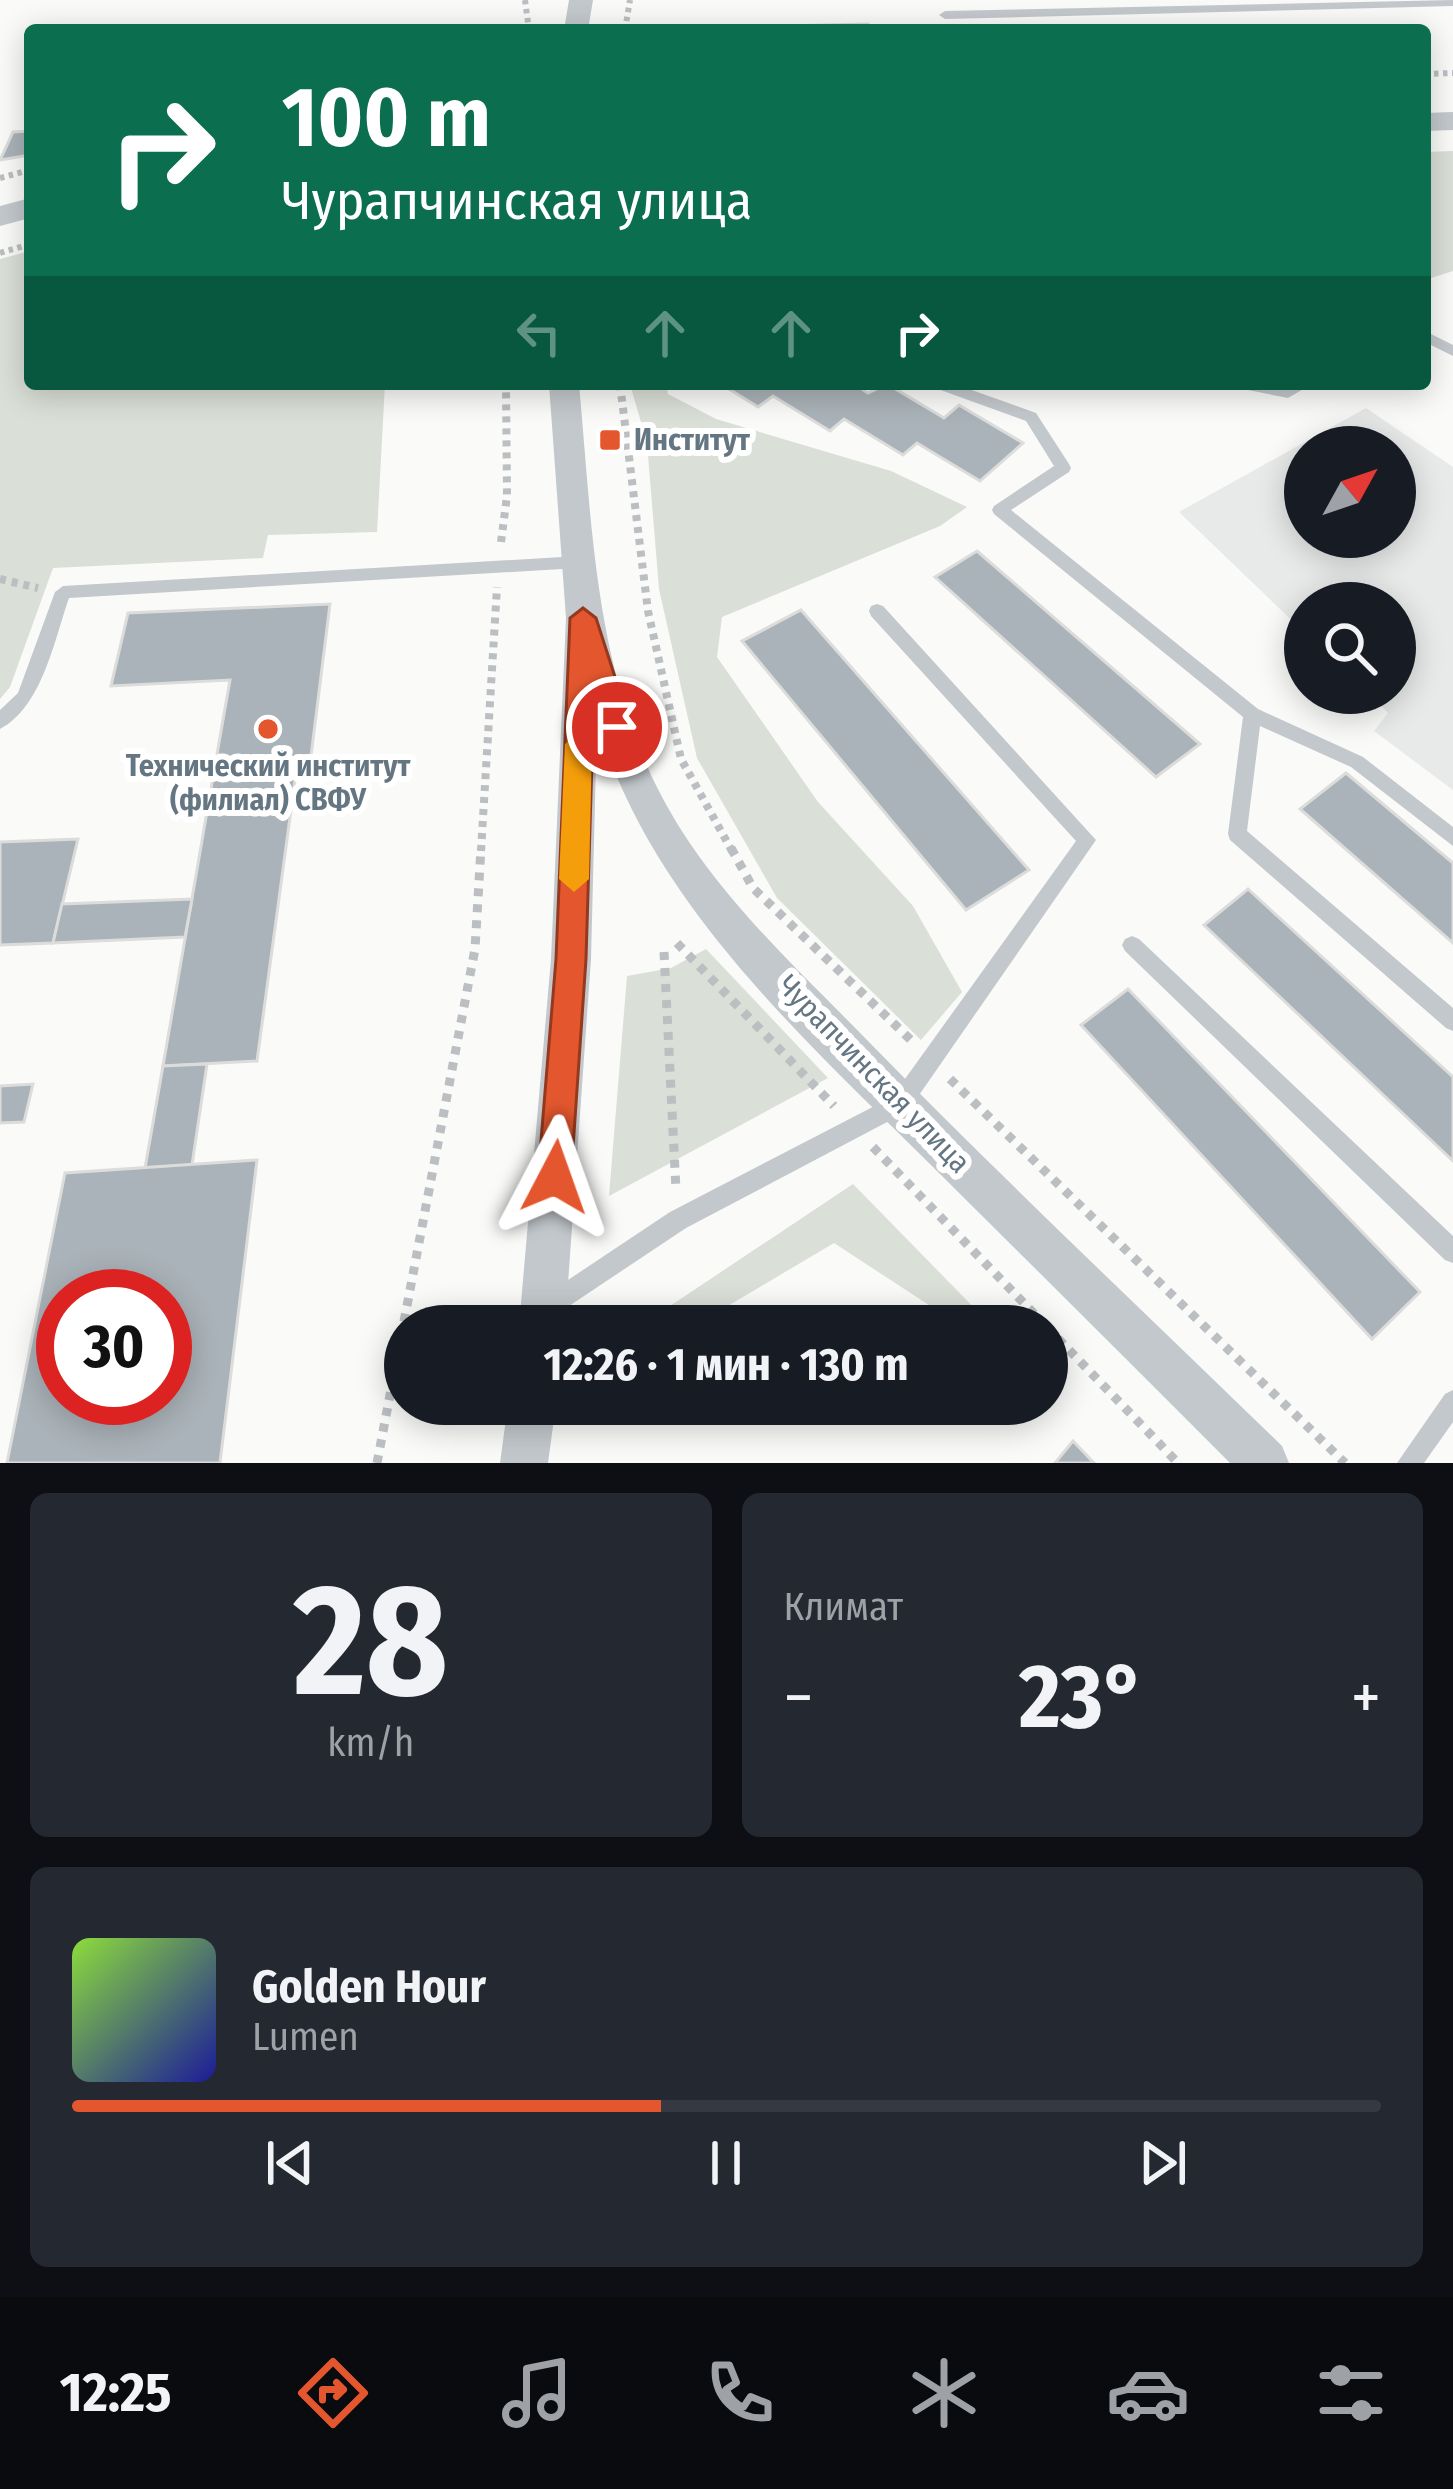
<!DOCTYPE html>
<html lang="ru">
<meta charset="utf-8">
<style>
body{margin:0;font-family:"Fira Sans Condensed",sans-serif;background:#242831;color:#f1f3f6;height:100vh;display:flex;flex-direction:column;font-size:45px;white-space:nowrap}
*{box-sizing:border-box;margin:0}
p{font-size:39px;color:#9ea1a6}
.icon{flex:none;width:66px;height:66px;fill:none;stroke:currentColor;stroke-width:2;stroke-linecap:round;stroke-linejoin:round}
.map{position:relative;height:1463px;overflow:hidden}
.sheet{display:flex;flex-direction:column;gap:30px;padding:30px;background:#0d0f14;flex:1}
.sheet>*{flex:none}
.banner{position:absolute;left:24px;top:24px;width:1407px;height:366px;border-radius:12px;box-shadow:0 6px 30px #0003;background:#0b6e4f;color:#fff;overflow:hidden}
.needle{width:78px;rotate:50deg}
.fabs{position:absolute;left:1284px;top:426px;display:grid;gap:24px}
.fabs a{display:grid;place-items:center;width:132px;height:132px;border-radius:50%;background:#171b24;box-shadow:0 6px 30px #0003;font-size:60px}
.speed{position:absolute;left:36px;top:1269px;display:flex;gap:24px;font-size:60px;font-weight:700;text-align:center}
.speed>*{display:grid;place-content:center;width:156px;height:156px;border-radius:50%;background:#171b24;box-shadow:0 6px 30px #0003;line-height:1}
.speed .limit{border:18px solid #d22;background:#fff;color:#111}
.pin{position:absolute;display:grid;place-items:center;width:102px;height:102px;color:#fff;margin:-51px;border:6px solid #fff;border-radius:50%;box-shadow:0 3px 12px #0007}
.me{position:absolute;width:132px;margin:-66px;rotate:4deg;stroke-linejoin:round;filter:drop-shadow(0 0 9px #0008)}
.turn{display:flex;align-items:center;gap:42px;height:252px;padding:0 60px;font-size:54px}
.turn .icon{width:156px;height:156px;stroke-width:2.5}
.turn b{display:block;font-size:84px;line-height:102px}
.lanes{display:flex;align-items:center;height:114px;padding:0 60px;background:#0003;justify-content:center;gap:60px;direction:ltr}
.lanes .off{opacity:.35}
.big{font-size:90px;font-weight:700;line-height:1.1}
.sheet .widget{flex:1;display:flex;flex-direction:column;justify-content:center;gap:18px;min-width:0;padding:0 42px;border-radius:18px;background:#242831}
.sheet .dial{align-items:center;gap:0}
.dial b{font-size:156px;line-height:1}
.song{display:flex;align-items:center;gap:36px}
.cover{width:144px;height:144px;border-radius:18px;background:linear-gradient(135deg,hsl(90 70% 55%),hsl(240 70% 35%))}
.played{height:12px;border-radius:6px;background:linear-gradient(90deg,#e4572e 45%,#363941 45%)}
.keys{display:flex;justify-content:space-around;direction:ltr}
.heat{display:flex;justify-content:space-between;align-items:center;font-size:66px;direction:ltr}
.sheet .tiles{flex:1;display:grid;gap:30px;grid-template-columns:1fr 1fr}
.widget:last-child{grid-column:span 2}
.trip{position:absolute;left:384px;top:1305px;width:684px;height:120px;border-radius:60px;background:#171b24;box-shadow:0 6px 30px #0003;font-weight:700;line-height:120px;text-align:center}
.tabs{display:flex;height:192px;justify-content:space-around;align-items:center;background:#090b0e;color:#9ea1a6}
.tabs .icon{width:84px;height:84px}
.tabs .on{color:#e4572e}
.tabs b{font-size:54px;color:#f1f3f6}
.map>svg:first-child{display:block}
.built{fill:#e8e9e9;fill-rule:evenodd}
.green{fill:#dadfd7}
.building{fill:#aab3b9;stroke:#dcdcda;stroke-width:3;fill-rule:evenodd}
.lines{fill:none;stroke-linecap:round;stroke-linejoin:round}
.path-far2{stroke:#bbbfc2;stroke-width:6;stroke-dasharray:4.5 4.5;stroke-linecap:butt}
.path-far1{stroke:#bbbfc2;stroke-width:8;stroke-dasharray:6 6;stroke-linecap:butt}
.path{stroke:#bbbfc2;stroke-width:9;stroke-dasharray:8 8;stroke-linecap:butt}
.service{fill:#c3c8cc;fill-rule:evenodd}
.minor{fill:#c3c8cc;fill-rule:evenodd}
.tertiary{fill:#c3c8cc;fill-rule:evenodd}
.route{fill:#e4572e;stroke:#94391e;stroke-width:3}
.slow{fill:#f59e0b}
.poi-dot{fill:#e4572e;stroke:#fff;stroke-width:4.5}
.labels{text-anchor:middle;dominant-baseline:central;stroke-width:12;stroke-linejoin:round;paint-order:stroke}
.poi-label{font-size:30px;font-weight:bold;fill:#657683;stroke:#fff;text-anchor:start}
.street-label{font-size:30px;fill:#657683;stroke:#fff}
</style>
<div class="map">
<svg width="1453" height="1463" viewBox="0 0 1453 1463">
<rect width="100%" height="100%" fill="#fafaf8"/>
<path class="built" d="M1366,408L1453,467V790L1374,731L1388,713L1368,693H1395V603H1305V633L1179,512ZM1305,447H1395V537H1305Z"/>
<g class="green">
<path d="M1453,151V271L1425,280V152Z"/>
<path d="M30,251V384H385L377,532L268,535L263,558L53,568L10,687L0,699V259Z"/>
<path d="M630,384H666L668,394L716,419L891,471L967,507L940,526L722,617L717,657L818,802L913,906L962,992L921,1040L777,898L697,758L659,589L647,443Z"/>
<path d="M706,949L828,1078L609,1196L627,976L671,968Z"/>
<path d="M853,1184L988,1322L986,1326H961L834,1243L694,1326H640Z"/>
</g>
<g class="building">
<path d="M868,24L870,30L694,28Z"/>
<path d="M30,131V155L0,160L13,132Z"/>
<path d="M721,384H854L868,393L887,384L944,418L959,405L1023,443L980,481L917,443L903,455L844,419L830,431L773,396L758,407Z"/>
<path d="M977,551L1200,744L1156,777L935,577Z"/>
<path d="M330,604L309,772L213,777L230,680L111,686L128,613Z"/>
<path d="M801,610L1029,870L966,910L742,641Z"/>
<path d="M296,773L257,1061L163,1066L213,777Z"/>
<path d="M1346,773L1453,863V943L1300,809Z"/>
<path d="M78,839L53,943L0,945V842Z"/>
<path d="M1248,889L1453,1077V1161L1204,925Z"/>
<path d="M192,899L185,937L53,943L62,904Z"/>
<path d="M1128,989L1420,1292L1372,1339L1081,1025Z"/>
<path d="M207,1064L192,1165L145,1168L163,1066Z"/>
<path d="M33,1084L24,1122L0,1123V1086Z"/>
<path d="M257,1160L220,1463H7L65,1173ZM63,1296H165V1398H63Z"/>
<path d="M1073,1441L1094,1463H1055Z"/>
</g>
<g class="lines">
<g class="path-far2">
<path d="M525,0L529,30"/>
<path d="M625,30L630,0"/>
<path d="M1425,74L1453,73"/>
<path d="M0,178L30,170"/>
<path d="M0,253L30,244"/>
</g>
<g class="path-far1">
<path d="M620,384L648,611L681,759L732,851"/>
<path d="M501,542L507,496L506,384"/>
<path d="M0,579L38,588"/>
<path d="M481,851L497,587"/>
</g>
<g class="path">
<path d="M731,848L753,888L914,1043"/>
<path d="M677,943L834,1106"/>
<path d="M664,952L676,1190"/>
<path d="M950,1079L1345,1463"/>
<path d="M873,1147L1046,1326"/>
<path d="M1047,1327L1178,1463"/>
<path d="M377,1463L475,949L481,848"/>
</g>
<g class="service">
<path d="M1453,0V6L945,19L939,15L945,11Z"/>
<path d="M1425,331L1453,345V356L1425,342Z"/>
<path d="M933,384H955L1036,413L1069,464L1071,468L1069,472L1011,510L1258,709L1363,757L1453,827V846L1351,767L1260,726L1247,831L1453,1008V1031L1446,1028L1230,840L1228,834L1243,717L994,514L992,510L994,506L1054,466L1026,421L935,388Z"/>
<path d="M1236,384C1262,384 1287,384 1312,384L1288,398L1243,389Z"/>
<path d="M579,556L587,562L579,568L69,598C54,641 42,707 0,729V710L18,693L55,592L63,586Z"/>
<path d="M877,604L883,606L1096,840L908,1111L686,1228L557,1314L549,1318L541,1314L537,1306L541,1298L670,1212L892,1097L1076,841L871,616L869,611L871,606Z"/>
<path d="M1132,936L1139,939L1453,1236V1263L1445,1260L1125,951L1122,945L1125,939Z"/>
<path d="M1453,1390V1422L1424,1463H1397L1445,1394Z"/>
</g>
<g class="minor">
<path d="M569,0H593L588,30H564Z"/>
<path d="M549,384H579C591,514 594,645 647,766C695,876 785,956 867,1040C1002,1178 1143,1311 1282,1446L1289,1463H1230C1134,1367 1037,1270 940,1174C808,1042 652,906 597,722L591,959L565,1326H519L551,959L566,618Z"/>
<path d="M508,1404H556L548,1463H500Z"/>
</g>
<g class="tertiary">
<path d="M1453,112V130L1425,131V113Z"/>
<path d="M30,198V218L0,226V206Z"/>
</g>
</g>
<path class="route" d="M583,608L596,618L631,727L627,735H607L594,696L586,959L571,1177L566,1189L555,1194L543,1189L538,1177L556,959L570,618Z"/>
<path class="slow" d="M579,733L592,744L589,879L574,892L559,879L565,744Z"/>
<g class="poi-dot">
<rect x="598" y="428" width="24" height="24" rx="6"/>
<circle cx="268" cy="729" r="12"/>
</g>
<g class="labels">
<g class="poi-label">
<text x="634" y="440">Институт</text>
<text x="268" y="766" text-anchor="middle">Технический институт<tspan x="268" dy="34">(филиал) СВФУ</tspan></text>
</g>
<g class="street-label">
<text transform="translate(874 1074) rotate(46)">Чурапчинская улица</text>
</g>
</g>
</svg>
<div class="fabs">
<a><svg class="needle" viewBox="-14 -14 28 28"><path d="M0-13l5 13h-10z" fill="#e53935"/><path d="M0 13l5-13h-10z" fill="#9ea1a6"/></svg></a>
<a><svg class="icon" aria-label="search" viewBox="0 0 24 24"><circle cx="10" cy="10" r="6"/><path d="M15 15l6 6"/></svg></a>
</div>
<div class="speed"><div class="limit">30</div></div>
<div class="pin" style="left:617px;top:727px;background:#d93025"><svg class="icon" aria-label="arrive" viewBox="0 0 24 24"><path d="M6 21V4h12l-3 4 3 4H6"/></svg></div>
<svg class="me" style="left:555px;top:1177px" viewBox="-20 -20 40 40"><path d="M0-17L14 15 0 8-14 15z" fill="#e4572e" stroke="#fff" stroke-width="4"/></svg>
<div class="trip">12:26 · 1 мин · 130 m</div>
<div class="banner">
<div class="turn"><svg class="icon" aria-label="right" viewBox="0 0 24 24"><path d="M7 20v-9h11M14 6l5 5-5 5"/></svg><div><b>100 m</b>Чурапчинская улица</div></div>
<div class="lanes"><svg class="icon off" aria-label="left" viewBox="0 0 24 24"><path d="M17 20v-9H6M10 6l-5 5 5 5"/></svg><svg class="icon off" aria-label="ahead" viewBox="0 0 24 24"><path d="M12 20V5M6 11l6-6 6 6"/></svg><svg class="icon off" aria-label="ahead" viewBox="0 0 24 24"><path d="M12 20V5M6 11l6-6 6 6"/></svg><svg class="icon" aria-label="right" viewBox="0 0 24 24"><path d="M7 20v-9h11M14 6l5 5-5 5"/></svg></div>
</div>
</div>
<section class="sheet">
<div class="tiles">
<div class="widget dial"><b>28</b><p>km/h</p></div>
<div class="widget"><p>Климат</p>
<div class="heat"><a>−</a><b class="big">23°</b><a>+</a></div>
</div>
<div class="widget">
<div class="song"><i class="cover"></i><div><b>Golden Hour</b><p>Lumen</p></div></div>
<div class="played"></div>
<div class="keys"><svg class="icon" aria-label="previous" viewBox="0 0 24 24"><path d="M18 5L8 12l10 7zM5 5v14"/></svg><svg class="icon" aria-label="pause" viewBox="0 0 24 24"><path d="M8 5v14M16 5v14"/></svg><svg class="icon" aria-label="next" viewBox="0 0 24 24"><path d="M6 5l10 7-10 7zM19 5v14"/></svg></div>
</div>
</div>
</section>
<nav class="tabs">
<b>12:25</b>
<svg class="icon on" aria-label="directions" viewBox="0 0 24 24"><path d="M12 3l9 9-9 9-9-9zM9 14v-3h6M13 9l2 2-2 2"/></svg>
<svg class="icon" aria-label="music" viewBox="0 0 24 24"><path d="M9 18V5l10-2v13"/><circle cx="6" cy="18" r="3"/><circle cx="16" cy="16" r="3"/></svg>
<svg class="icon" aria-label="phone" viewBox="0 0 24 24"><path d="M5 4h4l2 5-3 2q2 4 5 5l2-3 5 2v4C11 20 4 13 5 4z"/></svg>
<svg class="icon" aria-label="climate" viewBox="0 0 24 24"><path d="M12 3v18M4 7l16 10M4 17L20 7"/></svg>
<svg class="icon" aria-label="car" viewBox="0 0 24 24"><path d="M5 17H2v-5l4-1 3-4h7l3 4 3 1v5h-3M9 17h6M6 11h13"/><circle cx="7" cy="17" r="2"/><circle cx="17" cy="17" r="2"/></svg>
<svg class="icon" aria-label="filters" viewBox="0 0 24 24"><path d="M4 7h16M4 17h16"/><circle cx="9" cy="7" r="2"/><circle cx="15" cy="17" r="2"/></svg>
</nav>
